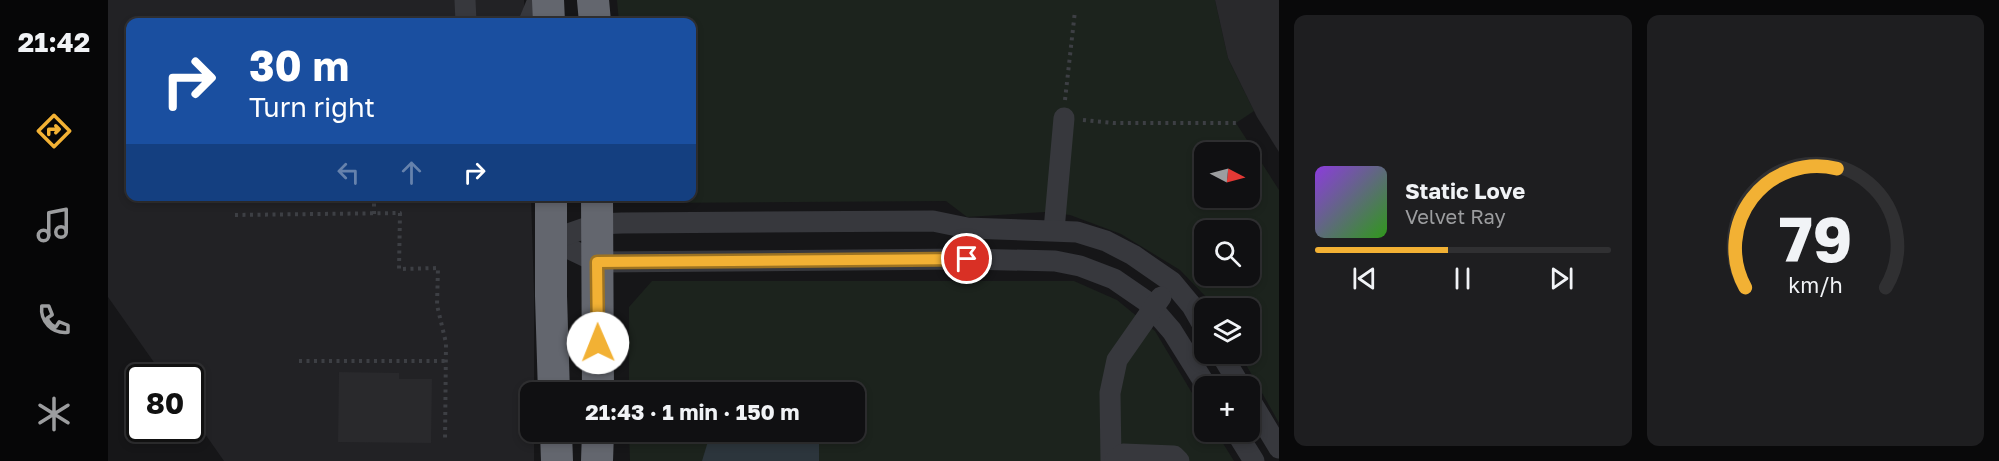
<!DOCTYPE html>
<meta charset="utf-8">
<style>
body{margin:0;font-family:"Golos Text",sans-serif;background:#1e1e20;color:#f1f3f6;height:100vh;display:flex;flex-direction:column;font-size:22px;white-space:nowrap}
*{box-sizing:border-box;margin:0}
p{font-size:20px;color:#9c9d9f}
.icon{flex:none;width:33px;height:33px;fill:none;stroke:currentColor;stroke-width:2;stroke-linecap:round;stroke-linejoin:round}
.map{position:relative;flex:1;overflow:hidden}
.details{display:flex;flex-direction:column;gap:15px;padding:15px;background:#09090a;width:720px}
.details>*{flex:none}
.top-card{position:absolute;left:18px;top:18px;width:570px;height:183px;border-radius:12px;box-shadow:0 3px 9px #0003,0 0 0 2px #303032;background:#1a4fa0;color:#fff;overflow:hidden}
.needle{width:39px;rotate:96deg}
.tools{position:absolute;left:1086px;top:142px;display:grid;gap:12px}
.tools a{display:grid;place-items:center;width:66px;height:66px;border-radius:12px;background:#101012;box-shadow:0 3px 9px #0003,0 0 0 2px #303032;font-size:30px}
.speed{position:absolute;left:18px;top:364px;display:flex;gap:12px;font-size:30px;font-weight:700;text-align:center}
.speed>*{display:grid;place-content:center;width:78px;height:78px;border-radius:50%;background:#101012;box-shadow:0 3px 9px #0003,0 0 0 2px #303032;line-height:1}
.speed .limit{border:3px solid #111;border-radius:9px;background:#fff;color:#111}
.pin{position:absolute;display:grid;place-items:center;width:51px;height:51px;color:#fff;margin:-26px;border:3px solid #fff;border-radius:50%;box-shadow:0 2px 6px #0007}
.me{position:absolute;width:66px;margin:-33px;rotate:359deg;stroke-linejoin:round;filter:drop-shadow(0 0 4px #0008)}
.turn{display:flex;align-items:center;gap:21px;height:126px;padding:0 24px;font-size:27px}
.turn .icon{width:78px;height:78px;stroke-width:2.5}
.turn b{display:block;font-size:42px;line-height:51px}
.lanes{display:flex;align-items:center;height:57px;padding:0 24px;background:#0003;justify-content:center;gap:30px;direction:ltr}
.lanes .off{opacity:.35}
.details .tile{flex:1;display:flex;flex-direction:column;justify-content:center;gap:9px;min-width:0;padding:0 21px;border-radius:12px;background:#1e1e20}
.details .dial{align-items:center;gap:0}
.dial svg{height:156px;overflow:visible;fill:none;stroke:#303032;stroke-width:7;stroke-linecap:round;text-anchor:middle}
.dial text{fill:#f1f3f6;stroke:none}
.song{display:flex;align-items:center;gap:18px}
.cover{width:72px;height:72px;border-radius:9px;background:linear-gradient(135deg,hsl(270 70% 55%),hsl(110 70% 35%))}
.played{height:6px;border-radius:3px;background:linear-gradient(90deg,#f2b134 45%,#303032 45%)}
.keys{display:flex;justify-content:space-around;direction:ltr}
.details .tiles{flex:1;display:grid;gap:15px;grid-template-columns:repeat(2,1fr)}
.trip{position:absolute;left:412px;top:382px;width:345px;height:60px;border-radius:12px;background:#101012;box-shadow:0 3px 9px #0003,0 0 0 2px #303032;font-weight:700;line-height:60px;text-align:center}
main{display:flex;flex:1;min-height:0}
.dock{display:flex;flex-direction:column;width:108px;justify-content:space-around;align-items:center;background:#060607;color:#9c9d9f}
.dock .icon{width:42px;height:42px}
.dock .active{color:#f2b134}
.dock b{font-size:27px;color:#f1f3f6}
.map>svg:first-child{display:block}
.built{fill:#222225}
.green{fill:#1c231d;fill-rule:evenodd}
.water{fill:#2c353c}
.building{fill:#29292c}
.lines{fill:none;stroke-linecap:round;stroke-linejoin:round}
.path{stroke:#3d3f44;stroke-width:4;stroke-dasharray:3 4.5;stroke-linecap:butt}
.minor{stroke:#37383d;stroke-width:21}
.highway{stroke:#63666e;stroke-width:32}
.route-casing{stroke:#9d7322;stroke-width:15}
.route{stroke:#f2b134;stroke-width:10}
</style>
<main>
<nav class="dock">
<b>21:42</b>
<svg class="icon active" aria-label="directions" viewBox="0 0 24 24"><path d="M12 3l9 9-9 9-9-9zM9 14v-3h6M13 9l2 2-2 2"/></svg>
<svg class="icon" aria-label="music" viewBox="0 0 24 24"><path d="M9 18V5l10-2v13"/><circle cx="6" cy="18" r="3"/><circle cx="16" cy="16" r="3"/></svg>
<svg class="icon" aria-label="phone" viewBox="0 0 24 24"><path d="M5 4h4l2 5-3 2q2 4 5 5l2-3 5 2v4C11 20 4 13 5 4z"/></svg>
<svg class="icon" aria-label="climate" viewBox="0 0 24 24"><path d="M12 3v18M4 7l16 10M4 17L20 7"/></svg>
</nav>
<div class="map">
<svg width="1171" height="461" viewBox="0 0 1171 461">
<rect width="100%" height="100%" fill="#161618"/>
<path class="built" d="M0,0H416L417,22H22V196L423,197L426,293V393H423V432H426V461H116L83,414L82,378H57L0,297Z"/>
<g class="green">
<path d="M509,0H1107L1120,58L1146,111L1128,123L1171,190V423L1132,354H1142V309H1106L1100,299L1072,270L1013,234L962,215L937,212L859,217L838,201L541,203L528,197L584,196V22H511ZM1096,153H1142V198H1096ZM1096,231H1142V276H1096Z"/>
<path d="M544,281H966L1009,300L1047,331L1096,413V432H1108L1126,461H522L521,432H747V393H521V307Z"/>
</g>
<path class="water" d="M616,432H702L711,442V461H594L601,438Z"/>
<g class="building">
<path d="M1107,0H1171V152L1149,117L1120,58Z"/>
<path d="M231,372L291,373V379H324L323,443L230,442Z"/>
</g>
<g class="lines">
<g class="path">
<path d="M957,100L967,11"/>
<path d="M975,120L1006,123H1128"/>
<path d="M266,214V196"/>
<path d="M127,215L292,213L291,269L330,268L329,305L338,343L337,442"/>
<path d="M191,361H338"/>
</g>
<g class="minor">
<path d="M357,0L358,22"/>
<path d="M421,22L430,0"/>
<path d="M946,230L956,118"/>
<path d="M443,240L489,262L859,259L947,261L972,266L1006,279L1038,301L1064,331L1099,387"/>
<path d="M443,240L489,224L514,223L825,221L859,228L969,232L998,241L1025,255L1064,282L1084,306L1096,327"/>
<path d="M1113,354L1133,387"/>
<path d="M1142,400L1171,448"/>
<path d="M1128,432L1146,461"/>
<path d="M1003,461L1002,393L1009,360L1053,297"/>
<path d="M1007,461L1015,454L1066,456L1071,461"/>
</g>
<g class="highway">
<path d="M440,0L441,22"/>
<path d="M485,0L487,22"/>
<path d="M443,196V296L446,393"/>
<path d="M489,196L490,393"/>
<path d="M448,432L449,461"/>
<path d="M489,461L490,432"/>
</g>
</g>
<g class="lines">
<defs>
<path id="route" d="M490,343L489,262L859,259"/>
</defs>
<use href="#route" class="route-casing"/>
<use href="#route" class="route"/>
</g>
</svg>
<div class="tools">
<a><svg class="needle" viewBox="-14 -14 28 28"><path d="M0-13l5 13h-10z" fill="#e53935"/><path d="M0 13l5-13h-10z" fill="#9c9d9f"/></svg></a>
<a><svg class="icon" aria-label="search" viewBox="0 0 24 24"><circle cx="10" cy="10" r="6"/><path d="M15 15l6 6"/></svg></a>
<a><svg class="icon" aria-label="layers" viewBox="0 0 24 24"><path d="M12 4l9 5-9 5-9-5zM3 14l9 5 9-5"/></svg></a>
<a>+</a>
</div>
<div class="speed"><div class="limit">80</div></div>
<div class="pin" style="left:859px;top:259px;background:#d93025"><svg class="icon" aria-label="arrive" viewBox="0 0 24 24"><path d="M6 21V4h12l-3 4 3 4H6"/></svg></div>
<svg class="me" style="left:490px;top:343px" viewBox="-20 -20 40 40"><circle r="19" fill="#fff"/><path d="M0-13L10 11 0 6-10 11z" fill="#f2b134"/></svg>
<div class="trip">21:43 · 1 min · 150 m</div>
<div class="top-card">
<div class="turn"><svg class="icon" aria-label="right" viewBox="0 0 24 24"><path d="M7 20v-9h11M14 6l5 5-5 5"/></svg><div><b>30 m</b>Turn right</div></div>
<div class="lanes"><svg class="icon off" aria-label="left" viewBox="0 0 24 24"><path d="M17 20v-9H6M10 6l-5 5 5 5"/></svg><svg class="icon off" aria-label="ahead" viewBox="0 0 24 24"><path d="M12 20V5M6 11l6-6 6 6"/></svg><svg class="icon" aria-label="right" viewBox="0 0 24 24"><path d="M7 20v-9h11M14 6l5 5-5 5"/></svg></div>
</div>
</div>
<section class="details">
<div class="tiles">
<div class="tile">
<div class="song"><i class="cover"></i><div><b>Static Love</b><p>Velvet Ray</p></div></div>
<div class="played"></div>
<div class="keys"><svg class="icon" aria-label="previous" viewBox="0 0 24 24"><path d="M18 5L8 12l10 7zM5 5v14"/></svg><svg class="icon" aria-label="pause" viewBox="0 0 24 24"><path d="M8 5v14M16 5v14"/></svg><svg class="icon" aria-label="next" viewBox="0 0 24 24"><path d="M6 5l10 7-10 7zM19 5v14"/></svg></div>
</div>
<div class="tile dial"><svg viewBox="0 0 100 80">
<path d="M14 69A42 42 0 1 1 86 69"/>
<path d="M14 69A42 42 0 0 1 61 8" stroke="#f2b134"/>
<text x="50" y="56" font-size="32" font-weight="700">79</text>
<text x="50" y="72" font-size="11">km/h</text>
</svg></div>
</div>
</section>
</main>
